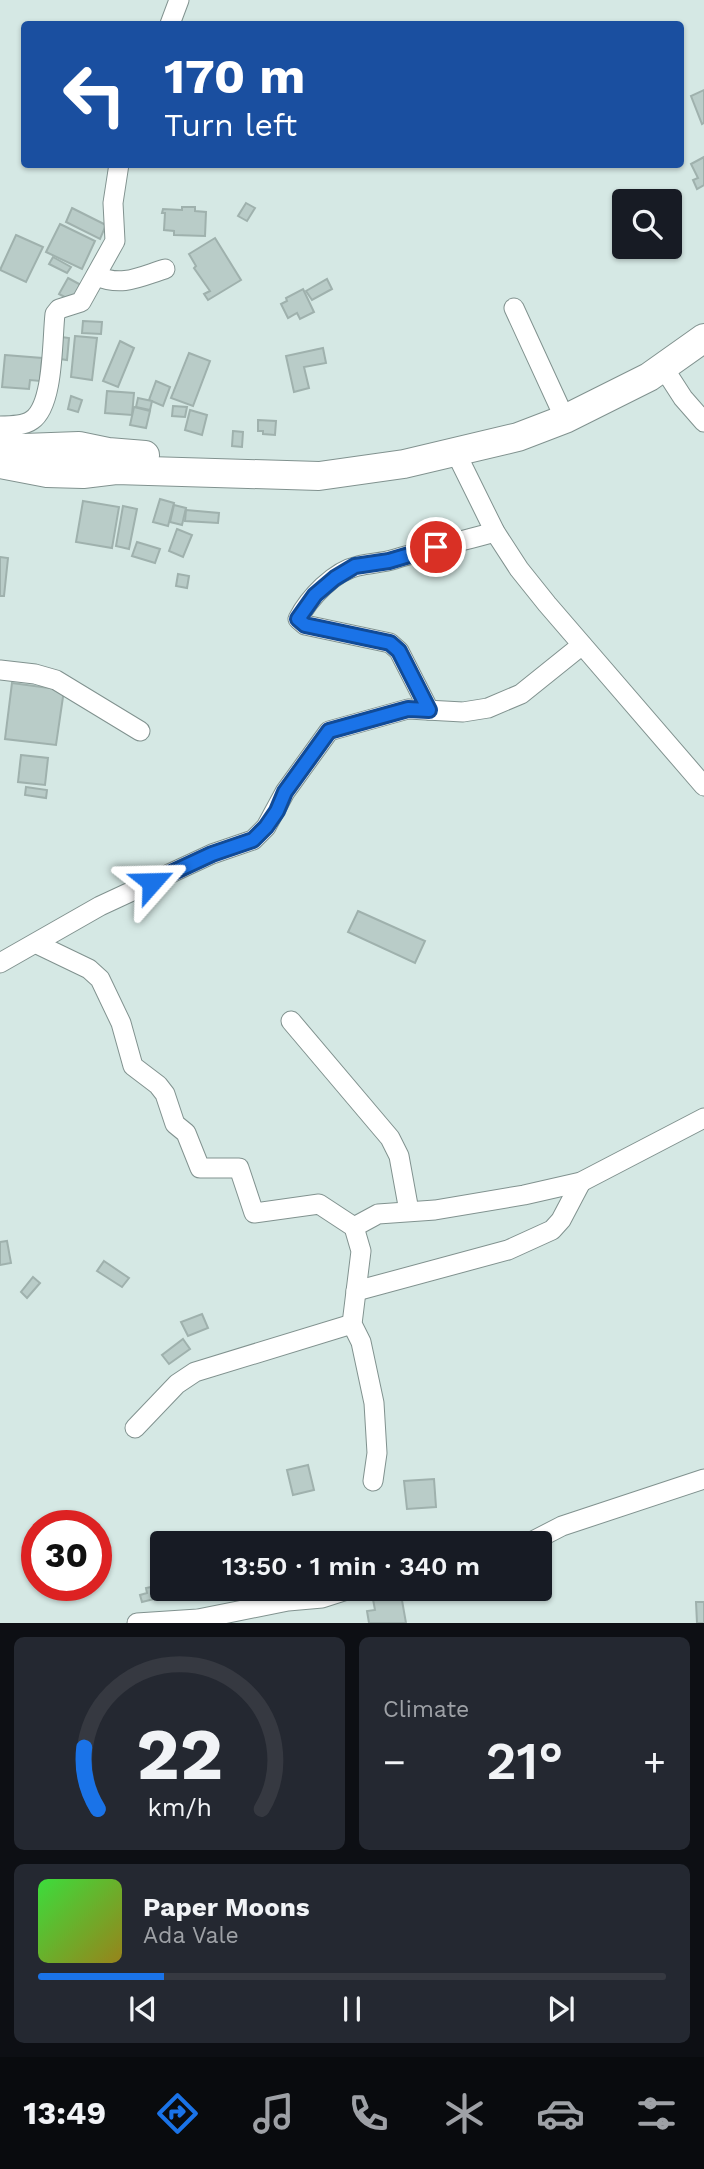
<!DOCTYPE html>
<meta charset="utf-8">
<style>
body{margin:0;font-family:"Work Sans",sans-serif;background:#242831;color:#f1f3f6;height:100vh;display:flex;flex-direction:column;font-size:26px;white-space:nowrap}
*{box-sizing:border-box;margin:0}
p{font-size:23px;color:#9ea1a6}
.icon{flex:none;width:38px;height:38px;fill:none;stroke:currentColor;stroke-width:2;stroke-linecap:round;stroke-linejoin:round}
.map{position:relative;height:1623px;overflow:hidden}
.sheet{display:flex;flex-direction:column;gap:14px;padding:14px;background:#0d0f14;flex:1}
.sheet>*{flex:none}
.hud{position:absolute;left:21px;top:21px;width:663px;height:147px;border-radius:7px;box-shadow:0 2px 5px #0004;background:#1a4fa0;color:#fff;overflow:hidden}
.fabs{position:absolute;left:612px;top:189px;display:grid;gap:14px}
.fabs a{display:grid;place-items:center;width:70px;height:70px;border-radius:7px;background:#171b24;box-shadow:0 2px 5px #0004;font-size:35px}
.speed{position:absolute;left:21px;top:1510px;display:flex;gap:14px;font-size:35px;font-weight:700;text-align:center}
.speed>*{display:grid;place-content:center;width:91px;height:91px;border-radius:50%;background:#171b24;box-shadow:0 2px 5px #0004;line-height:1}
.speed .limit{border:10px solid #d22;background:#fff;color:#111}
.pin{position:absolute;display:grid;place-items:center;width:60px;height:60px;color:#fff;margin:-30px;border:4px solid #fff;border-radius:50%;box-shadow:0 2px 7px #0007}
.me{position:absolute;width:77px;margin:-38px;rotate:65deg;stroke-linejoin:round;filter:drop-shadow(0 0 5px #0008)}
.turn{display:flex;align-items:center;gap:24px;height:147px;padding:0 28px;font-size:32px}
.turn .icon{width:91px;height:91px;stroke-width:2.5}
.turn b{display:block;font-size:49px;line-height:60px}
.big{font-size:52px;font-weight:600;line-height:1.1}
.sheet .card{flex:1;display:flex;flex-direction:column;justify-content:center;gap:10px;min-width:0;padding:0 24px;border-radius:10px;background:#242831}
.sheet .dial{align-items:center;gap:0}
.dial svg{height:182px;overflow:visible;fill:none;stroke:#363941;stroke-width:7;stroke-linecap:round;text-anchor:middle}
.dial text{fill:#f1f3f6;stroke:none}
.song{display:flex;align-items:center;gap:21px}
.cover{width:84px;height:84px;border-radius:10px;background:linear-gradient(135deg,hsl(120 70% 55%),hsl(50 70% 35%))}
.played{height:7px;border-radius:4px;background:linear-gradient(90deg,#1a73e8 20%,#363941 20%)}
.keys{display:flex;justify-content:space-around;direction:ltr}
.heat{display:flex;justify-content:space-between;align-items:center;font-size:38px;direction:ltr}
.sheet .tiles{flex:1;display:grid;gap:14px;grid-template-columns:1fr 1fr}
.card:last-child{grid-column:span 2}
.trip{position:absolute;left:150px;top:1531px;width:402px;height:70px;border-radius:7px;background:#171b24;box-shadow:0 2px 5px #0004;font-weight:600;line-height:70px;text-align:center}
.dock{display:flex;height:112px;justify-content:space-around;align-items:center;background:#090b0e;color:#9ea1a6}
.dock .icon{width:49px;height:49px}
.dock .on{color:#1a73e8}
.dock b{font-size:32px;color:#f1f3f6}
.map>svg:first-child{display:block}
.building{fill:#b9ccc8;stroke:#9fb1ad;stroke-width:2}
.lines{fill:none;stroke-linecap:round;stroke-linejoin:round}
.minor-casing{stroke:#81928f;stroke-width:21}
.highway-casing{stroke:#81928f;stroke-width:30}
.minor{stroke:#fff;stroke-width:19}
.highway{stroke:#fff;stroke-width:28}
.route-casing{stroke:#114b97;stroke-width:18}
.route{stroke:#1a73e8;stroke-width:12}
</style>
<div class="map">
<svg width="704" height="1623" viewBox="0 0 704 1623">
<rect width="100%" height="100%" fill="#d5e8e4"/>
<g class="building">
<path d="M704,90V123L702,124L691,96Z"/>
<path d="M704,157V185L697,189L693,180L698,178L691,164Z"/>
<path d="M246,203L255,208L247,221L238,216Z"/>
<path d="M182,207H195V211L206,212L205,236L174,235V231L164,230L165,213H162L163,209L182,210Z"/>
<path d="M72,208L106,225L100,239L66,222Z"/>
<path d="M60,224L95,241L82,269L46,252Z"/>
<path d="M16,235L43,247L26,282L0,270Z"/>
<path d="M215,238L241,280L208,300L204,294L210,291L194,268L196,266L189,254Z"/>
<path d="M53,257L71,267L67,273L49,264Z"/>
<path d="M68,278L81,285L72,301L59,294Z"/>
<path d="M327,279L332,289L312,300L306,291Z"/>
<path d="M303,289L314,312L300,319L297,313L288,318L281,304L287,301L286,298Z"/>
<path d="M83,321L102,322L101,334L82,333Z"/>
<path d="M55,336L69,338L67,360L53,358Z"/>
<path d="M75,336L97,338L92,380L71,377Z"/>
<path d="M120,341L134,348L118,387L103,381Z"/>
<path d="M323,348L326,363L304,367L309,388L294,392L286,356Z"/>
<path d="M189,353L210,361L193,406L171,398Z"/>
<path d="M5,355L42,358L40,381L30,380L29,389L2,387Z"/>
<path d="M156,381L170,387L163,406L149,400Z"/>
<path d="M107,391L134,393L132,415L105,413Z"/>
<path d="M71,396L82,400L78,412L68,409Z"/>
<path d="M138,398L152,401L150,410L136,407Z"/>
<path d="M173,406L187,407L185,417L172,416Z"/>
<path d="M134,407L150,411L146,428L130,425Z"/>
<path d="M190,410L207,415L202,435L185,430Z"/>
<path d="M258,420L276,421L275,435L263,434V431H258Z"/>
<path d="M233,431L243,432L242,447L232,446Z"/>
<path d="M160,499L174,503L168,526L153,522Z"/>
<path d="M83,501L119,507L112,548L76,542Z"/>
<path d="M174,505L186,508L182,525L170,522Z"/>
<path d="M123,506L137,509L129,549L116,546Z"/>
<path d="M186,510L219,513L218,523L185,521Z"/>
<path d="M177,529L192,535L183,557L169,551Z"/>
<path d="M137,542L160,549L155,563L132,556Z"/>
<path d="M0,557L8,558L4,596H0Z"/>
<path d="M178,574L189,576L187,588L176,586Z"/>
<path d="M12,683L64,690L56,745L5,739Z"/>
<path d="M21,755L48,758L45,785L18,782Z"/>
<path d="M26,787L47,790L46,798L25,795Z"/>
<path d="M358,911L425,941L415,963L348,932Z"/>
<path d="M7,1241L11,1263L0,1265V1242Z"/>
<path d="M104,1261L129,1278L122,1287L97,1271Z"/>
<path d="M33,1277L40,1283L27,1298L21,1292Z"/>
<path d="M202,1314L208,1328L188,1336L181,1322Z"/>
<path d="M183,1339L190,1349L169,1364L162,1355Z"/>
<path d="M308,1465L314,1490L293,1495L287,1470Z"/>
<path d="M434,1479L436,1507L407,1509L404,1481Z"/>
<path d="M156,1586L158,1598L142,1602L140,1595L147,1593L146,1588Z"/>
<path d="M380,1589H400L406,1623H369L367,1611L375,1610L372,1594L380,1592Z"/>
<path d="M696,1602H704V1623H697Z"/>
</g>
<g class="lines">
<defs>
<g id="minor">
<path d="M170,24L179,0"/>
<path d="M96,276C123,287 139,277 165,269"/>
<path d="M514,308L565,419"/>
<path d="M663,367L683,398L704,422"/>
<path d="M0,426C10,426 24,426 32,420C54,405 52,340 55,314L59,309L81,302L115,241L113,203L119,164"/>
<path d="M456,453L495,532L519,569L547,604L704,786"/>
<path d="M0,670L35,674L56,680L140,731"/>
<path d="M429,710L399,651L390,643L305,625L298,619C309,598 334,571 358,566C370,563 383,563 395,559C428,549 462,541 495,532"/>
<path d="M37,944L89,969L100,979L121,1023L133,1066L158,1085L165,1094L175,1124L186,1133L200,1168H239L254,1213L319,1204L354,1227L361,1251L352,1324L361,1342L374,1403L377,1453L373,1481"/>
<path d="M0,963L100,906L212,854L253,840L266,827L285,792L329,731L408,709L463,712L488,708L521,694L582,645"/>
<path d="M291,1021L390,1138L399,1156L409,1211"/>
<path d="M354,1227L378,1214L435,1210L524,1195L581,1182L704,1118"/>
<path d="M356,1291L508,1250L552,1230L561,1220L581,1182"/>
<path d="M135,1428L177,1384L195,1372L352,1324"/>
<path d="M527,1544L562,1526L704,1479"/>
<path d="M137,1623L198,1619L288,1601L322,1598L350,1589"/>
</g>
<g id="highway">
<path d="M0,446L24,448L79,446L108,452L145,455"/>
<path d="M0,464L47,473L83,474L116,470L319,476L404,464L518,437L565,419L649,377L704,338"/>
</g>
</defs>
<use href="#minor" class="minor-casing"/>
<use href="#highway" class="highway-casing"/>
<use href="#minor" class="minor"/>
<use href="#highway" class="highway"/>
</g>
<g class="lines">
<defs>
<path id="route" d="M152,882L212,854L253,840L266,827L277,811L285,792L329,731L408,709L429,710L399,651L390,643L305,625L298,619L315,595L335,578L355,566L389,561L436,547"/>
</defs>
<use href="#route" class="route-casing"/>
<use href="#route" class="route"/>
</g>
</svg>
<div class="fabs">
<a><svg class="icon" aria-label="search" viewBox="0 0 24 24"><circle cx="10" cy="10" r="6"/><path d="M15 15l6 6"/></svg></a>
</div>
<div class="speed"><div class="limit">30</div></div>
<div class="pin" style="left:436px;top:547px;background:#d93025"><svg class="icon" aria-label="arrive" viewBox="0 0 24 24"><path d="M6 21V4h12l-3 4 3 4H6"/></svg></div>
<svg class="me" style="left:152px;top:882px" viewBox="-20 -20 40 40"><path d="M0-17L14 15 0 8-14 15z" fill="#1a73e8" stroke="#fff" stroke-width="4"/></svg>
<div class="trip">13:50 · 1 min · 340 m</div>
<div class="hud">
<div class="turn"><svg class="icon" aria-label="left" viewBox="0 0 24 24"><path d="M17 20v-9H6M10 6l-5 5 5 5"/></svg><div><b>170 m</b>Turn left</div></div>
</div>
</div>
<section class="sheet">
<div class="tiles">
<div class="card dial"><svg viewBox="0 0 100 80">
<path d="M14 69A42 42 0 1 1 86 69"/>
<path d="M14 69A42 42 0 0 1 8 42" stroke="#1a73e8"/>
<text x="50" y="56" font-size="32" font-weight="700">22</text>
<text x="50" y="72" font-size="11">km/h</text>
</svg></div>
<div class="card"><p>Climate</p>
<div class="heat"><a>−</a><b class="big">21°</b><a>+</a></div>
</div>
<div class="card">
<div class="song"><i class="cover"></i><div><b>Paper Moons</b><p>Ada Vale</p></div></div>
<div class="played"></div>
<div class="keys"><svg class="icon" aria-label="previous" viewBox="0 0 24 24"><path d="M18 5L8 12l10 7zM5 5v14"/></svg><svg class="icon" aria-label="pause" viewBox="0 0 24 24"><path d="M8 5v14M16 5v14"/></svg><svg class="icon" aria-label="next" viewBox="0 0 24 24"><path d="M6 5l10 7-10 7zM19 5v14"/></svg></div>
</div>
</div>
</section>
<nav class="dock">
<b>13:49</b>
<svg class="icon on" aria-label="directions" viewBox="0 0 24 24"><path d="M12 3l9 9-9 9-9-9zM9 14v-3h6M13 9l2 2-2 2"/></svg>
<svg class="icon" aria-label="music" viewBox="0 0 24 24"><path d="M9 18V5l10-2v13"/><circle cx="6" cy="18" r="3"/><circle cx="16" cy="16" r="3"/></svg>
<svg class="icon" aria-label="phone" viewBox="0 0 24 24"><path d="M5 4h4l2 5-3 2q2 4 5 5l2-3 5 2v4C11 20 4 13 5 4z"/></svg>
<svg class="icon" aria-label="climate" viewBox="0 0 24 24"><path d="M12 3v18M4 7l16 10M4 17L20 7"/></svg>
<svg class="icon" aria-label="car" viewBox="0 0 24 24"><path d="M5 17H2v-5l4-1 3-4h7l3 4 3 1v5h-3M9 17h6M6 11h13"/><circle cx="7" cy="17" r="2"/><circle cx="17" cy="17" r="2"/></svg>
<svg class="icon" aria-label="filters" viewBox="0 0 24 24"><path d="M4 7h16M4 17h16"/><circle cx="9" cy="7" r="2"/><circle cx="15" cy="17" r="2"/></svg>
</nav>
